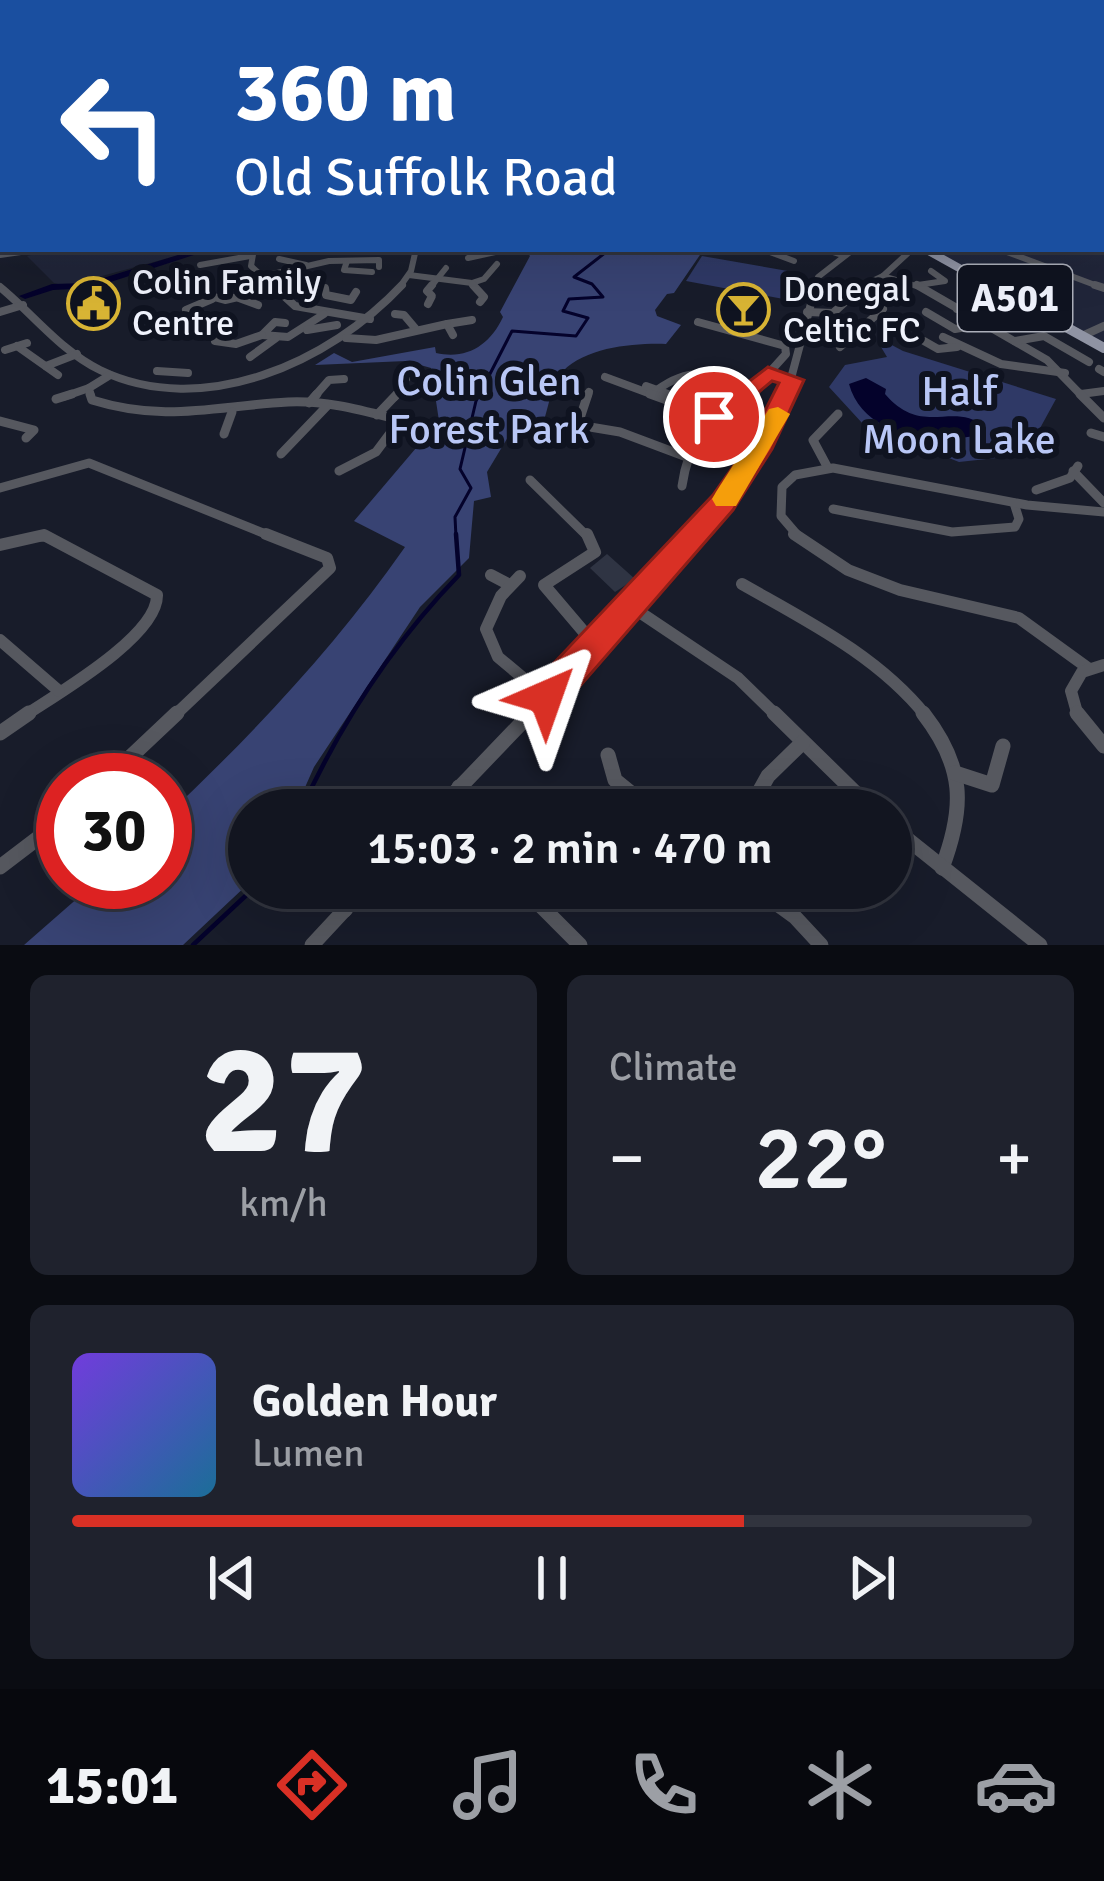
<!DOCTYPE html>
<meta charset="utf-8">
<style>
body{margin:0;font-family:Signika,sans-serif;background:#1f222d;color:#f1f3f6;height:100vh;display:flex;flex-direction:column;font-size:45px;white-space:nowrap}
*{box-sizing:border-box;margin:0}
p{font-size:39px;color:#9c9fa5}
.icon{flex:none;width:66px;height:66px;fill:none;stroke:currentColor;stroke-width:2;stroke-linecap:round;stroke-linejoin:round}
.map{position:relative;height:945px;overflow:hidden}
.panel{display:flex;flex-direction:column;gap:30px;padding:30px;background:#0a0c12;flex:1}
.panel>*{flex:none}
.banner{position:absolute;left:0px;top:0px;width:1104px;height:252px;box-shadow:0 12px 48px #0002,0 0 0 3px #31343e;background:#1a4fa0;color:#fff;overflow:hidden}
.speed{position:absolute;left:36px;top:753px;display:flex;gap:24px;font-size:60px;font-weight:700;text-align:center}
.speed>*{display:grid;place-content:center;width:156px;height:156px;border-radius:50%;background:#121520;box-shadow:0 12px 48px #0002,0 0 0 3px #31343e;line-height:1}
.speed .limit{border:18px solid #d22;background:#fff;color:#111}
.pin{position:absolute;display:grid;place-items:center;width:102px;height:102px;color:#fff;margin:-51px;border:6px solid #fff;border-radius:50%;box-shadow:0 3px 12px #0007}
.me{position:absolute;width:132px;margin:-66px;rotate:43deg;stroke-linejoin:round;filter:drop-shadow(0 0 9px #0008)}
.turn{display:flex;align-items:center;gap:42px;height:252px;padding:0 36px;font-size:54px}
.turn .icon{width:156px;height:156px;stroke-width:2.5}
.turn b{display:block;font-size:84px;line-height:102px}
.big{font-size:90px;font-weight:600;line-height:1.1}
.panel .widget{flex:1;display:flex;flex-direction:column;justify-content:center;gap:18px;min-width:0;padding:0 42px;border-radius:18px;background:#1f222d}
.panel .dial{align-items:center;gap:0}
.dial b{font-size:156px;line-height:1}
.song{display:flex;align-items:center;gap:36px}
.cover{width:144px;height:144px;border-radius:18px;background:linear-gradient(135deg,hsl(260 70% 55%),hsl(200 70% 35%))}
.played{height:12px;border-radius:6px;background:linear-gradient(90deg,#d93025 70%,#31343e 70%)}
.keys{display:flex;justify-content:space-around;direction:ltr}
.heat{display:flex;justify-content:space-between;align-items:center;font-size:66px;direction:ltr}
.panel .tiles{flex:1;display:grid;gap:30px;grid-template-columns:1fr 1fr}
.widget:last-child{grid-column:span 2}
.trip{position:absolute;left:228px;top:789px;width:684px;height:120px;border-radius:60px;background:#121520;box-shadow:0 12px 48px #0002,0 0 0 3px #31343e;font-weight:600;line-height:120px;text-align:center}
.tab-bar{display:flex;height:192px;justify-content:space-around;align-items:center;background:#07080d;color:#9c9fa5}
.tab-bar .icon{width:84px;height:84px}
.tab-bar .current{color:#d93025}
.tab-bar b{font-size:54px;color:#f1f3f6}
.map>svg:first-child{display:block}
.built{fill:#202539}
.green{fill:#2f3966}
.forest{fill:#384373}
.water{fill:#04022b}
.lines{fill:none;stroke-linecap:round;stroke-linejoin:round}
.stream-far1{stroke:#04022b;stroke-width:3}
.stream{stroke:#04022b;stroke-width:4.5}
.river{fill:#04022b;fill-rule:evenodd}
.building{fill:#2f3443}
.street-far4{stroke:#56585f;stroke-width:6}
.street-far3{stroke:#56585f;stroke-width:8}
.street-far2{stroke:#56585f;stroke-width:9}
.street-far1{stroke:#56585f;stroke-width:12}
.street{stroke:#56585f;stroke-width:15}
.primary-far1{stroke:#8f93a3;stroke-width:8}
.primary{stroke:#8f93a3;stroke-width:10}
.route{fill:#d93025;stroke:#8d1f18;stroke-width:3}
.slow{fill:#f59e0b}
.labels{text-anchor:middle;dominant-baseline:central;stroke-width:12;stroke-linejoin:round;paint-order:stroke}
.far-poi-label{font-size:36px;fill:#eff2fc;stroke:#0f1320;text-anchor:start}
.shield{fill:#0f1320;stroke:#acafba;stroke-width:3}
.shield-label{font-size:39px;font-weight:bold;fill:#eff2fc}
.park-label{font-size:42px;fill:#b9c7f6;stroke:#0f1320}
</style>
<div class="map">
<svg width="1104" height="945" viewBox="0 0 1104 945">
<rect width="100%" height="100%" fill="#181c2a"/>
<g class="built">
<path d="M57,249L114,253L182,249L187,253L65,286L54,283L27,256Z"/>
<path d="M932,249H1104V342L1071,326Z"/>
</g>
<g class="green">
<path d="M702,256L799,273L789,300L686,281Z"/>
<path d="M888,343L903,351L1056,399L1033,441L996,458L959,462L863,424L829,387L845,365L887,357L881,347Z"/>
</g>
<path class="forest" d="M524,249H704L674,293L667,294L655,310L657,316L681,325L666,344C634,343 587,347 563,371C553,381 549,404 545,417L517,422L487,472L491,497L474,501L469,558L420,607L314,767L295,810H249V883L183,945H24L96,882H165V817C253,734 336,646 405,547L354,521L439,421L431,368L406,361L315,365L334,353L352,362L435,347L436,353C467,360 490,345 503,317L500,312L530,256Z"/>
<path class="water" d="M866,378L886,389L885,394C923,438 953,400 985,427L984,433C938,448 863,437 849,384Z"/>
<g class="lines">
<path class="stream-far1" d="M456,537L455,517L471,488L460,469L476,401L512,331L576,336L588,318L563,311L569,299L603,297L592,284L574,277L610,249"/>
<g class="stream">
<path d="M301,810C341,723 392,644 459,575L456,534"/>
<path d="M193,945L254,888"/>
</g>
<path class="river" d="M191,251L200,253L92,288L53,290L25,299L19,296L52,284L87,283Z"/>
</g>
<path class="building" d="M607,554L635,579L615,592L590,568Z"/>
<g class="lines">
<g class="street-far4">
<path d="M254,249L251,266L275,288"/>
<path d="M762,249L794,261"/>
<path d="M824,249L842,255"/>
<path d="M999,249L1103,288"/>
<path d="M0,255L42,249"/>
<path d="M468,258L500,251"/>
<path d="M279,259L306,265"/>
<path d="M347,261L344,270L372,272"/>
<path d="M200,265L250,256"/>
<path d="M295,268L302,278L321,275"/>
<path d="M409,275L472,283"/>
<path d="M264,276L329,261L379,260V267"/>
<path d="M883,276L923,288"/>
<path d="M222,283L240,288"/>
<path d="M918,285L945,281L931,271"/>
<path d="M399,288L411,271L416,249"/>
<path d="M430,288L446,268"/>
<path d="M476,288L472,283L484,279L497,264"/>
<path d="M815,288L818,277L854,249"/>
<path d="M858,288L883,276L908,253"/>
</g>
<g class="street-far3">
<path d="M238,285L247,295"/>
<path d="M272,285L295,306L370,319"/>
<path d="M473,285L484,297L480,302"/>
<path d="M917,285L1047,360L1083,397"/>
<path d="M1095,285L1104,288"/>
<path d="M0,287C33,314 61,351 100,370C203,420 330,362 402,285"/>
<path d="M189,290L225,300L277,288"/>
<path d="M314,291L325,288L326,295L351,300L356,292"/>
<path d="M239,298L258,305"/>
<path d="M428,304L432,296L427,291L432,285"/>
<path d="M957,309L1001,307"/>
<path d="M186,310L212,299"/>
<path d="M0,312L23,305"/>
<path d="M807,312L833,313L864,285"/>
<path d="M926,312L955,329L983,324"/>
<path d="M395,314L404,315L415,328"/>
<path d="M827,314L861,327"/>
<path d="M698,322L785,346L786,354L768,374"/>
<path d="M285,323L275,322L262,335L288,337L324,314"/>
<path d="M307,330L337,325"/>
<path d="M453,335L447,324L472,320"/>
<path d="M1082,336L1104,326"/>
<path d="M943,337L1001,364L1065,373"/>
<path d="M346,338L376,340L447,324"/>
<path d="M215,341L236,344L262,335"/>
<path d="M924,341L938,349L957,347"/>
<path d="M1015,341L1044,336L1089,362"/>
<path d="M17,346L58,375"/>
<path d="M840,347L883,309L879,307"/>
<path d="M5,350L27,343"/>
<path d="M250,357L276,338"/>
<path d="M46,366L77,354"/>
<path d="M1099,369L1104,372"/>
<path d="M157,371L188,373"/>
<path d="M605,377L659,397"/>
<path d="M646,386L668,394"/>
<path d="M657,390C691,365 713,373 750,388"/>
<path d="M1081,394L1104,391"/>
<path d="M63,397L89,388"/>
<path d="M91,397L89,388L110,375"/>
<path d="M314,397L329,380L344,379"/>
<path d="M395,397L409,374"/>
<path d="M587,397L589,392"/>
<path d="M737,397L768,374L792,380"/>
<path d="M786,397L816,285"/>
</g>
<g class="street-far2">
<path d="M90,394L92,400C166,423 215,406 288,402C326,400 364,411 400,420L376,452L339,471"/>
<path d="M650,394L714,417"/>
<path d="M1080,394L1104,418"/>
<path d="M56,399L72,394"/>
<path d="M309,403L317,394"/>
<path d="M377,415L397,394"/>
<path d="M0,421L34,430L26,438"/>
<path d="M578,425L620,432L684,456"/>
<path d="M577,427L588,394"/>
<path d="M1091,433L1104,437"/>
<path d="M224,434L232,412"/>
<path d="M281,454L327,406"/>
<path d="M828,468L813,440L838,414"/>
<path d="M1073,471L1104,503"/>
<path d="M530,480L588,537"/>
<path d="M682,486C688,443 707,419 741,394"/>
<path d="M0,488L89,463L273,537"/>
<path d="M1036,490L1070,478L1078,466"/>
<path d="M833,509L952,532L1015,527L1019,519L1014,503"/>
<path d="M37,537H47"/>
<path d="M693,537L723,502L787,394"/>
<path d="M799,537L781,516L782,487L795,475L833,468L1027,505L1104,512"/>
</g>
<g class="street-far1">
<path d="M587,534L595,552L544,585L595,645"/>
<path d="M794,534L848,570L900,590L1019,618L1088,668"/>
<path d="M0,545L44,535L157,595C158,636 57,694 24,716"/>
<path d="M491,575L510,585"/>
<path d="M520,576L501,596L486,629L498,657L546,697"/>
<path d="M742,584C807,621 878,656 926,716"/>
<path d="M632,607L738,678L777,716"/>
<path d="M0,640L59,691"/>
<path d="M174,716L330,568L327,558L266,534"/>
<path d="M528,716L696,534"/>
<path d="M1078,716L1071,691L1082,672L1104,665"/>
</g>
<g class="street">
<path d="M774,713L873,810"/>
<path d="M923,713C965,767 965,807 942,868"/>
<path d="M1077,713L1104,746"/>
<path d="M0,733L29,713"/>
<path d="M608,755L615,780L652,810"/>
<path d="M955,773L992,785L1003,746"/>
<path d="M106,780L177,713"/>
<path d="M459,787L483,810"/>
<path d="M438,810L531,713"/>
<path d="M749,810L768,776L803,742"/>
<path d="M891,826L1040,945"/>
<path d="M0,867L63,819"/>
<path d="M330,888L345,910"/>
<path d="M523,888L580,945"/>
<path d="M755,888L795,917L821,945"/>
<path d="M287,893L292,888"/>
<path d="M312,945L365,888"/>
</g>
<path class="primary-far1" d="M925,249L995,288"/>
<path class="primary" d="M990,285L1104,348"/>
</g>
<linearGradient id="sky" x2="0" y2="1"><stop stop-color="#0d0f17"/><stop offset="0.51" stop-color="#374055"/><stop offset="1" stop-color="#374055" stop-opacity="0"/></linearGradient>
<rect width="1104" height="267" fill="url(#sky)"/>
<path class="route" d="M768,367L804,380L772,449L733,510L560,709L546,714L533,709L527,697L533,685L713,495L746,448L779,383L772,381L723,422L714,424L702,417Z"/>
<path class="slow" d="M778,407L790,414L736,506H716L712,499L716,492L769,409Z"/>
<defs>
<symbol id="civic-ring" viewBox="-11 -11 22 22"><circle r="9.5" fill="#0f1320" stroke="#d8b434" stroke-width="1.5"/><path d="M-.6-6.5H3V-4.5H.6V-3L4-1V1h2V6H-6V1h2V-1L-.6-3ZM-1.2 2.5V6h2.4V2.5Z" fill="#d8b434"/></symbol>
<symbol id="bar-ring" viewBox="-11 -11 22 22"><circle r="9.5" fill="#0f1320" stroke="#d8b434" stroke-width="1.5"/><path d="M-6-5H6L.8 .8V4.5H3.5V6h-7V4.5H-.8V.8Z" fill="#d8b434"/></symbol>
</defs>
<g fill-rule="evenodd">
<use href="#civic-ring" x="64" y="274" width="59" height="59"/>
<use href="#bar-ring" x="714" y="280" width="59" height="59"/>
</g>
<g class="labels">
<g class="far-poi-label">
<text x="132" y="282">Colin Family<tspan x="132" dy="41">Centre</tspan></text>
<text x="783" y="289">Donegal<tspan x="783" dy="41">Celtic FC</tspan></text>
</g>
<rect class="shield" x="958" y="265" width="114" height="66" rx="9"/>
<g class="shield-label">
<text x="1015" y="298">A501</text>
</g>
<g class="park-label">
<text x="489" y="381">Colin Glen<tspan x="489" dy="48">Forest Park</tspan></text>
<text x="959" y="391">Half<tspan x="959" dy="48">Moon Lake</tspan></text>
</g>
</g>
</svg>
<div class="speed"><div class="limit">30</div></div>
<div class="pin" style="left:714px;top:417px;background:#d93025"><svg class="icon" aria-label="arrive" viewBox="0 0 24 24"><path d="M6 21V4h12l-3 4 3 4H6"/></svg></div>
<svg class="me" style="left:546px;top:697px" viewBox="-20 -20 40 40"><path d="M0-17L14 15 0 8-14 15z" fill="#d93025" stroke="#fff" stroke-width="4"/></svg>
<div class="trip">15:03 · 2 min · 470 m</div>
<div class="banner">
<div class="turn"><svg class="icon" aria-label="left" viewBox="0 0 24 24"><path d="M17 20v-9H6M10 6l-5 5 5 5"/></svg><div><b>360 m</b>Old Suffolk Road</div></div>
</div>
</div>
<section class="panel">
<div class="tiles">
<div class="widget dial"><b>27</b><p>km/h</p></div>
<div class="widget"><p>Climate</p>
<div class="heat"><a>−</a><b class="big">22°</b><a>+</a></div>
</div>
<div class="widget">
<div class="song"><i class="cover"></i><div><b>Golden Hour</b><p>Lumen</p></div></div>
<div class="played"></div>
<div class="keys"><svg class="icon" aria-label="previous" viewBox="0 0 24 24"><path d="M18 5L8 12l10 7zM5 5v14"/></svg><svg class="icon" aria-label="pause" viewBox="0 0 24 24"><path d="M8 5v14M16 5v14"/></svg><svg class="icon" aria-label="next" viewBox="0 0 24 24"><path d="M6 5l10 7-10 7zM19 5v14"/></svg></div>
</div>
</div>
</section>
<nav class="tab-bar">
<b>15:01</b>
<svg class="icon current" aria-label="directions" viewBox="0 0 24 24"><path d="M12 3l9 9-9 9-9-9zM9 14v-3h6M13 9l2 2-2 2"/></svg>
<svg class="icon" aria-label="music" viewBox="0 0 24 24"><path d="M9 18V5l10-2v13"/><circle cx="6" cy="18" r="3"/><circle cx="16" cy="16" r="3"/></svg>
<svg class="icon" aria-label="phone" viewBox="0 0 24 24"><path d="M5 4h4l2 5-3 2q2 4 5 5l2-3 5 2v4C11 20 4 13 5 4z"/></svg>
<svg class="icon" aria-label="climate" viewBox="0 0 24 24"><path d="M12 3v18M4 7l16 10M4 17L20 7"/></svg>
<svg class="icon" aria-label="car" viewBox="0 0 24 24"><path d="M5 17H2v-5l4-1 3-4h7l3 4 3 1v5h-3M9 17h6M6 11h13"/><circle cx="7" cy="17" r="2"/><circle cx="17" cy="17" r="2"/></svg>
</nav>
